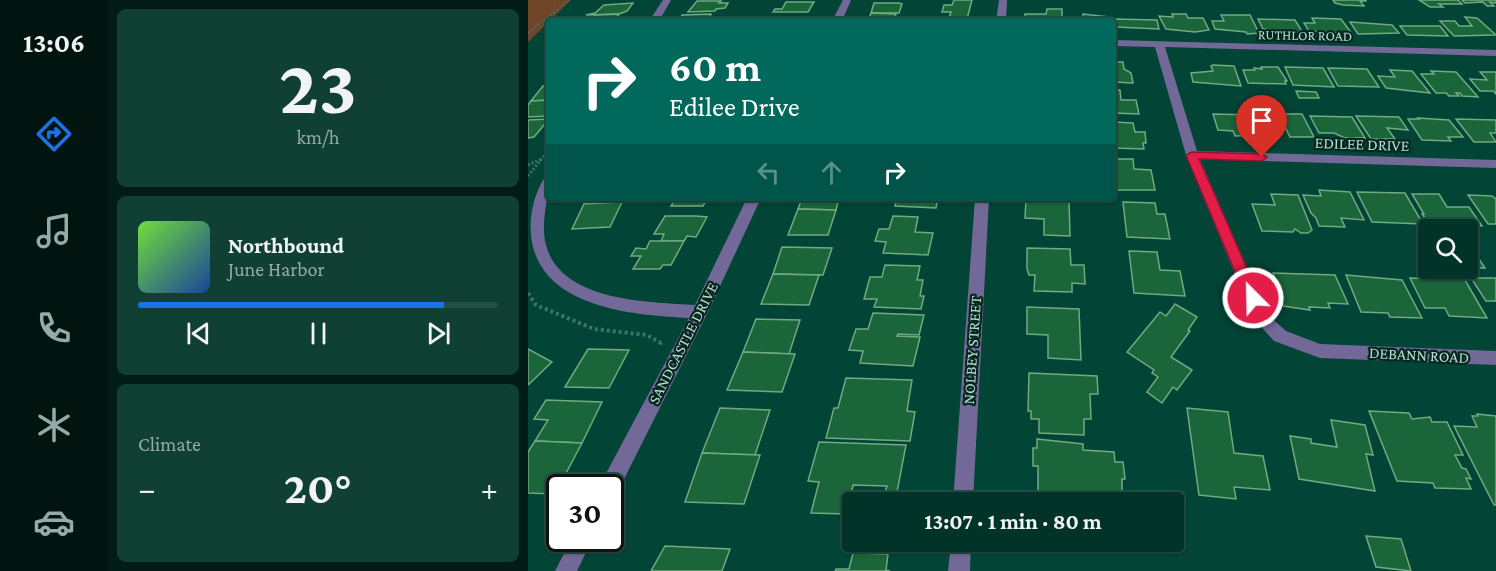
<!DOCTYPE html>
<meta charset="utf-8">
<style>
body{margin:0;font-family:"Crimson Pro",serif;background:#103f34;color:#f1f3f6;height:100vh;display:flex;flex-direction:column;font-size:22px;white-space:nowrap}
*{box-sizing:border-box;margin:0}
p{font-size:20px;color:#96aaa8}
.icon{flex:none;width:33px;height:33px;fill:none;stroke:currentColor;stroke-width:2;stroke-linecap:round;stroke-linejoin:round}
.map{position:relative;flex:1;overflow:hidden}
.sheet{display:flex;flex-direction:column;gap:9px;padding:9px;background:#011c16;width:420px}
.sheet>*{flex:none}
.hud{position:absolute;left:18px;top:18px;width:570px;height:183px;border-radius:6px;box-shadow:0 2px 4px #0004,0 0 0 2px #234e45;background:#00695c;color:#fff;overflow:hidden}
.fabs{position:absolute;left:890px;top:219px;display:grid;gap:12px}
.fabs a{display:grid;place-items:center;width:60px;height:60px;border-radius:6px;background:#023328;box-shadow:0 2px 4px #0004,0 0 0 2px #234e45;font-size:30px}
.speed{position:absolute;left:18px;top:474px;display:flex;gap:12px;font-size:30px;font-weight:700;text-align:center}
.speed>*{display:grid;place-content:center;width:78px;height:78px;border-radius:50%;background:#023328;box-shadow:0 2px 4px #0004,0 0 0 2px #234e45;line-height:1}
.speed .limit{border:3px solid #111;border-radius:9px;background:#fff;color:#111}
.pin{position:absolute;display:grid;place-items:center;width:51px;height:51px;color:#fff;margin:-62px -26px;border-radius:50% 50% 50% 0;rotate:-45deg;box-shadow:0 0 6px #0007}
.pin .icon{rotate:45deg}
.me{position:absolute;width:66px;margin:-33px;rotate:337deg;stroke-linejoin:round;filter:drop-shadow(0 0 4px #0008)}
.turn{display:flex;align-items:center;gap:21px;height:126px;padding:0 24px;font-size:27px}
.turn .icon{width:78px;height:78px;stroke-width:2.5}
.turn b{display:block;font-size:42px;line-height:51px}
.lanes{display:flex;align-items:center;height:57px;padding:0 24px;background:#0003;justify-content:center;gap:30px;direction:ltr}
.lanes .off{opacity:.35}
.big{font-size:45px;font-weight:700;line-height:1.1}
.sheet .tile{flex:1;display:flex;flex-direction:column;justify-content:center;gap:9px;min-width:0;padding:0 21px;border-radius:9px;background:#103f34}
.sheet .dial{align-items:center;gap:0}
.dial b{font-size:78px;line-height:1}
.song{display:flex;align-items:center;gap:18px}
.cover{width:72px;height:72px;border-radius:9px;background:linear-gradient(135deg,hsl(100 70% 55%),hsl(220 70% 35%))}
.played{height:6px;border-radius:3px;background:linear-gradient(90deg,#1a73e8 85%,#234e45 85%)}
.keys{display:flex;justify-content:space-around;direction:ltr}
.heat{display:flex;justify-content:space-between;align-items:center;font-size:33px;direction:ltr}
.trip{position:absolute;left:314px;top:492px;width:342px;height:60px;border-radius:6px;background:#023328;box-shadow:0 2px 4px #0004,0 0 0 2px #234e45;font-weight:700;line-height:60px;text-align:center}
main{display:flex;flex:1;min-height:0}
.dock{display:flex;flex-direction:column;width:108px;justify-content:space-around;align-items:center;background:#011410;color:#96aaa8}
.dock .icon{width:42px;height:42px}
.dock .active{color:#1a73e8}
.dock b{font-size:27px;color:#f1f3f6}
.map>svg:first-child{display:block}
.green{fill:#714527}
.building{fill:#1a663a;stroke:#72a982;stroke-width:1.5}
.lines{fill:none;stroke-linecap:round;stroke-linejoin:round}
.path-far2{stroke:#3c7467;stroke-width:2;stroke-dasharray:2 2;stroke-linecap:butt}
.path-far1{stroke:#3c7467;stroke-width:3;stroke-dasharray:2 2;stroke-linecap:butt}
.path{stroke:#3c7467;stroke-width:4;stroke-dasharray:3 3;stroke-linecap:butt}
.minor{fill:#726998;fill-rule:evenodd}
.route{fill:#e11d48;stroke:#92132f;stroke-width:1.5}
.labels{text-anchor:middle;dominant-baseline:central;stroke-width:4.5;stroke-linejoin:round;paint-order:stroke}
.far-street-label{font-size:14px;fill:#b9ddd1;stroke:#06271f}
.street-label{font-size:16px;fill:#b9ddd1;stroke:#06271f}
</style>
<main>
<nav class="dock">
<b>13:06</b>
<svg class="icon active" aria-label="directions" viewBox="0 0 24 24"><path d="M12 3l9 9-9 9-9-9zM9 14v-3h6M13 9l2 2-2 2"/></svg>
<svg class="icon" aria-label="music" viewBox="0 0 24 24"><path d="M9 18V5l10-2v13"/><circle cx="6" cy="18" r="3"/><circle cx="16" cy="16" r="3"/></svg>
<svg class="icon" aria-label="phone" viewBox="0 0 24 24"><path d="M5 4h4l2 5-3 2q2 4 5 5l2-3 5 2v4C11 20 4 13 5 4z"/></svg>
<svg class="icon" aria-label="climate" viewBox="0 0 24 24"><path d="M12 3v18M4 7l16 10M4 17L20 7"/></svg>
<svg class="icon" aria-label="car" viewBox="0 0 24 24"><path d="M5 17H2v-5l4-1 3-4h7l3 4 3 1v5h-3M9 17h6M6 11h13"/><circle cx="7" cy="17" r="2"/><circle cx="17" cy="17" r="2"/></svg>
</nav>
<section class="sheet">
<div class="tile dial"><b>23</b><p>km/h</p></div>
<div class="tile">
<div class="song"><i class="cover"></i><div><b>Northbound</b><p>June Harbor</p></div></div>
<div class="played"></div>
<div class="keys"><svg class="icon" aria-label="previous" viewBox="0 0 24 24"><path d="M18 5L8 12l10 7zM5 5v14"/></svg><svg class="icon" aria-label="pause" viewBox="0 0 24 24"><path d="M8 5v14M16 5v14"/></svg><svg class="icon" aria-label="next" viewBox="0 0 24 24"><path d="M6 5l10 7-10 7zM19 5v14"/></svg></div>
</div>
<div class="tile"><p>Climate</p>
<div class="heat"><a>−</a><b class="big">20°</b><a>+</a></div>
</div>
</section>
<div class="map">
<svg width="968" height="571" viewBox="0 0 968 571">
<rect width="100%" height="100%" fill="#024436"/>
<path class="green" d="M0,0H43L0,42Z"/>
<g class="building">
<path d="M426,0H444L439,19L421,18L423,12H414L416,5H424Z"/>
<path d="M805,0H838V1H832L836,6L815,5L807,3Z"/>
<path d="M891,0H930L934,4H911L915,7H902Z"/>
<path d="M934,0H968V3L962,2L966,6H959L955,2L937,3Z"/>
<path d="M169,1H193L191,3H200L197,8L188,9L187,11L160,12Z"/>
<path d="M258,2H286L280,12H245L247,9H254Z"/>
<path d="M105,3L99,11L91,14L58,15L67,13L76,5Z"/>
<path d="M346,3H371L374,4L371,13H343Z"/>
<path d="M519,9H534V21H497V14H518Z"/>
<path d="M343,13L368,14L367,17H372L371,21H340Z"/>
<path d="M91,14L86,21H62L67,15Z"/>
<path d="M183,14L180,21H151L154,15Z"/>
<path d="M555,14L581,17V21H542V17H555Z"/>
<path d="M644,14H658L660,18H675L681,30L667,32L638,29L631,16L645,17Z"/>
<path d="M693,15H722L731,33L719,34L718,32L687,29L684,21H696Z"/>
<path d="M937,17L949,18L968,35L926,36L912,21H927L931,26H944Z"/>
<path d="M784,18L813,19L824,34L781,31L776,23H787Z"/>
<path d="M587,19L629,20L631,29L588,27Z"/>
<path d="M730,19L767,20L775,33L735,29Z"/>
<path d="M822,22L864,25L871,33L830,34Z"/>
<path d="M872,26H912L920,36L879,35Z"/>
<path d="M585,62H595L596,69L603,73L605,83L585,82Z"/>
<path d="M685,65L706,66L713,86L665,82L663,73L685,71L683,66Z"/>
<path d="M733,67H750L759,81H757L758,84L720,83L715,70H727L726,68L734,69Z"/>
<path d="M757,67L795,68L806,87L765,85Z"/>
<path d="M800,68L839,69L851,87L810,86Z"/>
<path d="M862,70L884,71L902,93L858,88L850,76L867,77Z"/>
<path d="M903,71L928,72L950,97L934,96L932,93H928L931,96H921L918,93H908L893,74H906Z"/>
<path d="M952,72H968V94L965,91H952L942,79L959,80Z"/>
<path d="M15,86H21V100L3,101Z"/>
<path d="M585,90H592L593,100H608L611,114L585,113Z"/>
<path d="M768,91L788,92L791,98H771Z"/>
<path d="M21,100V116L0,117V105L3,101Z"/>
<path d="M685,114L726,115L735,135L707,136L705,131L690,130Z"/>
<path d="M732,114H774L786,137H762L757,127H738Z"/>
<path d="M782,116L824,117L837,138H817L806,133H791Z"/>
<path d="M828,116L871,117L880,130L859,128L867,139H843Z"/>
<path d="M890,118L921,120L935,137H920L923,141L894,140L880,119H891Z"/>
<path d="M21,119L6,137L0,138V120Z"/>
<path d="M928,119L968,120V133H962L968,142H946Z"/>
<path d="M585,122L605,123L607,132H617L618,143H615L616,149L585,148Z"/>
<path d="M585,159H605L606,169L623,170L627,190H585Z"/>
<path d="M791,190L822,192L836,220L813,218L817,227L791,226L788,218L783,213L775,195L793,196Z"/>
<path d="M829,192L877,193L895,224L844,222Z"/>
<path d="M743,194L770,195L784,230L780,233H773L767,229L765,232L734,231L724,204L747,205Z"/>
<path d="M884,194H911L919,207H941L954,226L940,225L946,234H939V230H906L894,214H896Z"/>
<path d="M940,195L964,196L968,199V224H960Z"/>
<path d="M60,198H97L94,202L56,204Z"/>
<path d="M148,198H182L179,199L175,206H143Z"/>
<path d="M274,198H311L308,210L270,209Z"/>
<path d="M369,198H410L408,208L367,206Z"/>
<path d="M498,199L541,200L542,236L516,235V219L497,218Z"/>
<path d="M94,202L82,227L44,229L56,204Z"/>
<path d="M595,202L627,203L629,214H637L642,239L599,237Z"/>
<path d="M270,209L308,210L300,235H260Z"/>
<path d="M137,216H168L179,217L168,237L159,236L156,241H133L136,234H126Z"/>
<path d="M365,216L390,217L387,232L405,233L400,255L355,253L358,242L347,241L351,229H361Z"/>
<path d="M122,241H156L143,265H135L132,269H105L113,256H103L108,248L118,249Z"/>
<path d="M254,247L304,248L295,275L245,274Z"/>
<path d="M499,248L542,249L543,265H556L557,284L544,283V292L506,291L507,275H501L499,269Z"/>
<path d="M601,251L629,252L632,270L652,271L657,296L606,293Z"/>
<path d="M939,259H951L957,268H939Z"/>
<path d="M357,265L392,266L389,280H395L392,296H396L393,309L346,307L349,299H336L342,277H354Z"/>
<path d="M745,273L807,275L820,304L800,303L802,308L781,307L782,310L755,306Z"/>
<path d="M245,274L291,275L281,305L233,304Z"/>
<path d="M818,275L874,280L894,318L862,317L860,313L833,312Z"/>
<path d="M882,278L937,280L959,318L921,316L917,308H897Z"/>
<path d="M943,278H968V301H958Z"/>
<path d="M647,304L669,317L660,330L662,331L643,357L664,370L649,390L645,387L634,403L619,392L630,377L624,373L626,370L599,352L632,312L638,316Z"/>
<path d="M499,307L551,309L553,360L520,358V335L499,334Z"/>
<path d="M345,313L396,315L391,335L370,334L369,336L392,337L385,366L332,363L335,351L321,350L328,329H340Z"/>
<path d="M228,319L272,320L261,354L215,352Z"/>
<path d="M0,349L24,362L0,385Z"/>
<path d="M60,349L101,350L81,388L37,387Z"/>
<path d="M215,352L267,354L254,392L199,390Z"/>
<path d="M501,373L569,376L570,394H562L563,419H556V435L511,433V419H503V411H500Z"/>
<path d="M318,378L384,380L379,411L387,412L382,441L298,438L306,408H310Z"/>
<path d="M18,400L74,402L54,443L7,441L20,420L6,419Z"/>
<path d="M192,408L242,410L227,455L174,453Z"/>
<path d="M659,408L700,412L706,453L735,456L742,490L706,487L708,499L671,495Z"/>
<path d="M841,411L881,413L884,419L902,417L904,422H919L935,455H927L934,468L938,469L943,479L938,478L943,489L907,488L905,483L869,481Z"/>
<path d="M949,414L968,416V505H966L926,426L949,427L944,416H950Z"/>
<path d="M803,420L837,425L845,455L838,454L847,491L771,479L762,436L783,439V443L809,447Z"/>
<path d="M509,439L555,444V450L586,452L587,462H595L597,479H594V492H606V502H526V494L510,493V466H505V448H509Z"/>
<path d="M7,441L54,443L27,494L0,493V452Z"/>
<path d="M291,442L378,445L369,492H357L359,486L325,485L319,514L283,513L291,482L280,481Z"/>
<path d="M174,453L232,455L216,504L157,502Z"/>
<path d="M838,536L873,539L883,571L848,567Z"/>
<path d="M137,546L202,549L194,571H123Z"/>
<path d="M325,553L360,554L358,570L362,571H307L308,569H321Z"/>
</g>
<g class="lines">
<path class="path-far2" d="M0,33L41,0"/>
<g class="path-far1">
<path d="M0,165L14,159"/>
<path d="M0,176L21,150"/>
</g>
<path class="path" d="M0,293L8,305L66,329L119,335L133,343L134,340"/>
<g class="minor">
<path d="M135,0H143L131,21H121Z"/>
<path d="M315,0H323L314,21H304Z"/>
<path d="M471,0H479L478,21H468Z"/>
<path d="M585,40L968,50V56L637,47L669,151L968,160V168L672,159L739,314L758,331L792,344L968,351V365L792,358L746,341L725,318L658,155L627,47L585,46Z"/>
<path d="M21,176C21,199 12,222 18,245C33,302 121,302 167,305L219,198H233L180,312L88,495L82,497V488H71L74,481L161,318C105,315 10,308 3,235C1,215 6,194 17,177Z"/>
<path d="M447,198H461L445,502H425Z"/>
<path d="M44,538H65L49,571H27Z"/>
<path d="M423,542H443L442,571H420Z"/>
</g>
</g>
<path class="route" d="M664,152L734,154L739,157L734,161L671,159L732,298L730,302H720L718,298L658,155Z"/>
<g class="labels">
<g class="far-street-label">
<text transform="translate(777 35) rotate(1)">RUTHLOR ROAD</text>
</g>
<g class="street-label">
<text transform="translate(834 144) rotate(2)">EDILEE DRIVE</text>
<text transform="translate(155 343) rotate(-63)">SANDCASTLE DRIVE</text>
<text transform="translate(444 350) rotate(-86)">NOLBEY STREET</text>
<text transform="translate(891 355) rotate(3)">DEBANN ROAD</text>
</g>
</g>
</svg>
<div class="fabs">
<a><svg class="icon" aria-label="search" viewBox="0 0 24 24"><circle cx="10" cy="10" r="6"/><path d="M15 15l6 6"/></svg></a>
</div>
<div class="speed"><div class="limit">30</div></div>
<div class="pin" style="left:734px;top:157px;background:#d93025"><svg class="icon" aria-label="arrive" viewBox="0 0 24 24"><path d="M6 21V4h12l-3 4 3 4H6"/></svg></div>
<svg class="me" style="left:725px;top:298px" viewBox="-20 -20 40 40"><circle r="17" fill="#e11d48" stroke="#fff" stroke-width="3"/><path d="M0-11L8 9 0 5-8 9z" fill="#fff"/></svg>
<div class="trip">13:07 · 1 min · 80 m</div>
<div class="hud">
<div class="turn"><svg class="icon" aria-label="right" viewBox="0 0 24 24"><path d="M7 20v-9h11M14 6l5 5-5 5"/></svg><div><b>60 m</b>Edilee Drive</div></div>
<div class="lanes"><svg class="icon off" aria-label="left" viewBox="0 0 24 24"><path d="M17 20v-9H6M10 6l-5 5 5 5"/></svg><svg class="icon off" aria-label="ahead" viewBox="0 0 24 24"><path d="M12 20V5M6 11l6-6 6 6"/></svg><svg class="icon" aria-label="right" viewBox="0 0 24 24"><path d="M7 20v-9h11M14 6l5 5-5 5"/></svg></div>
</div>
</div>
</main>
